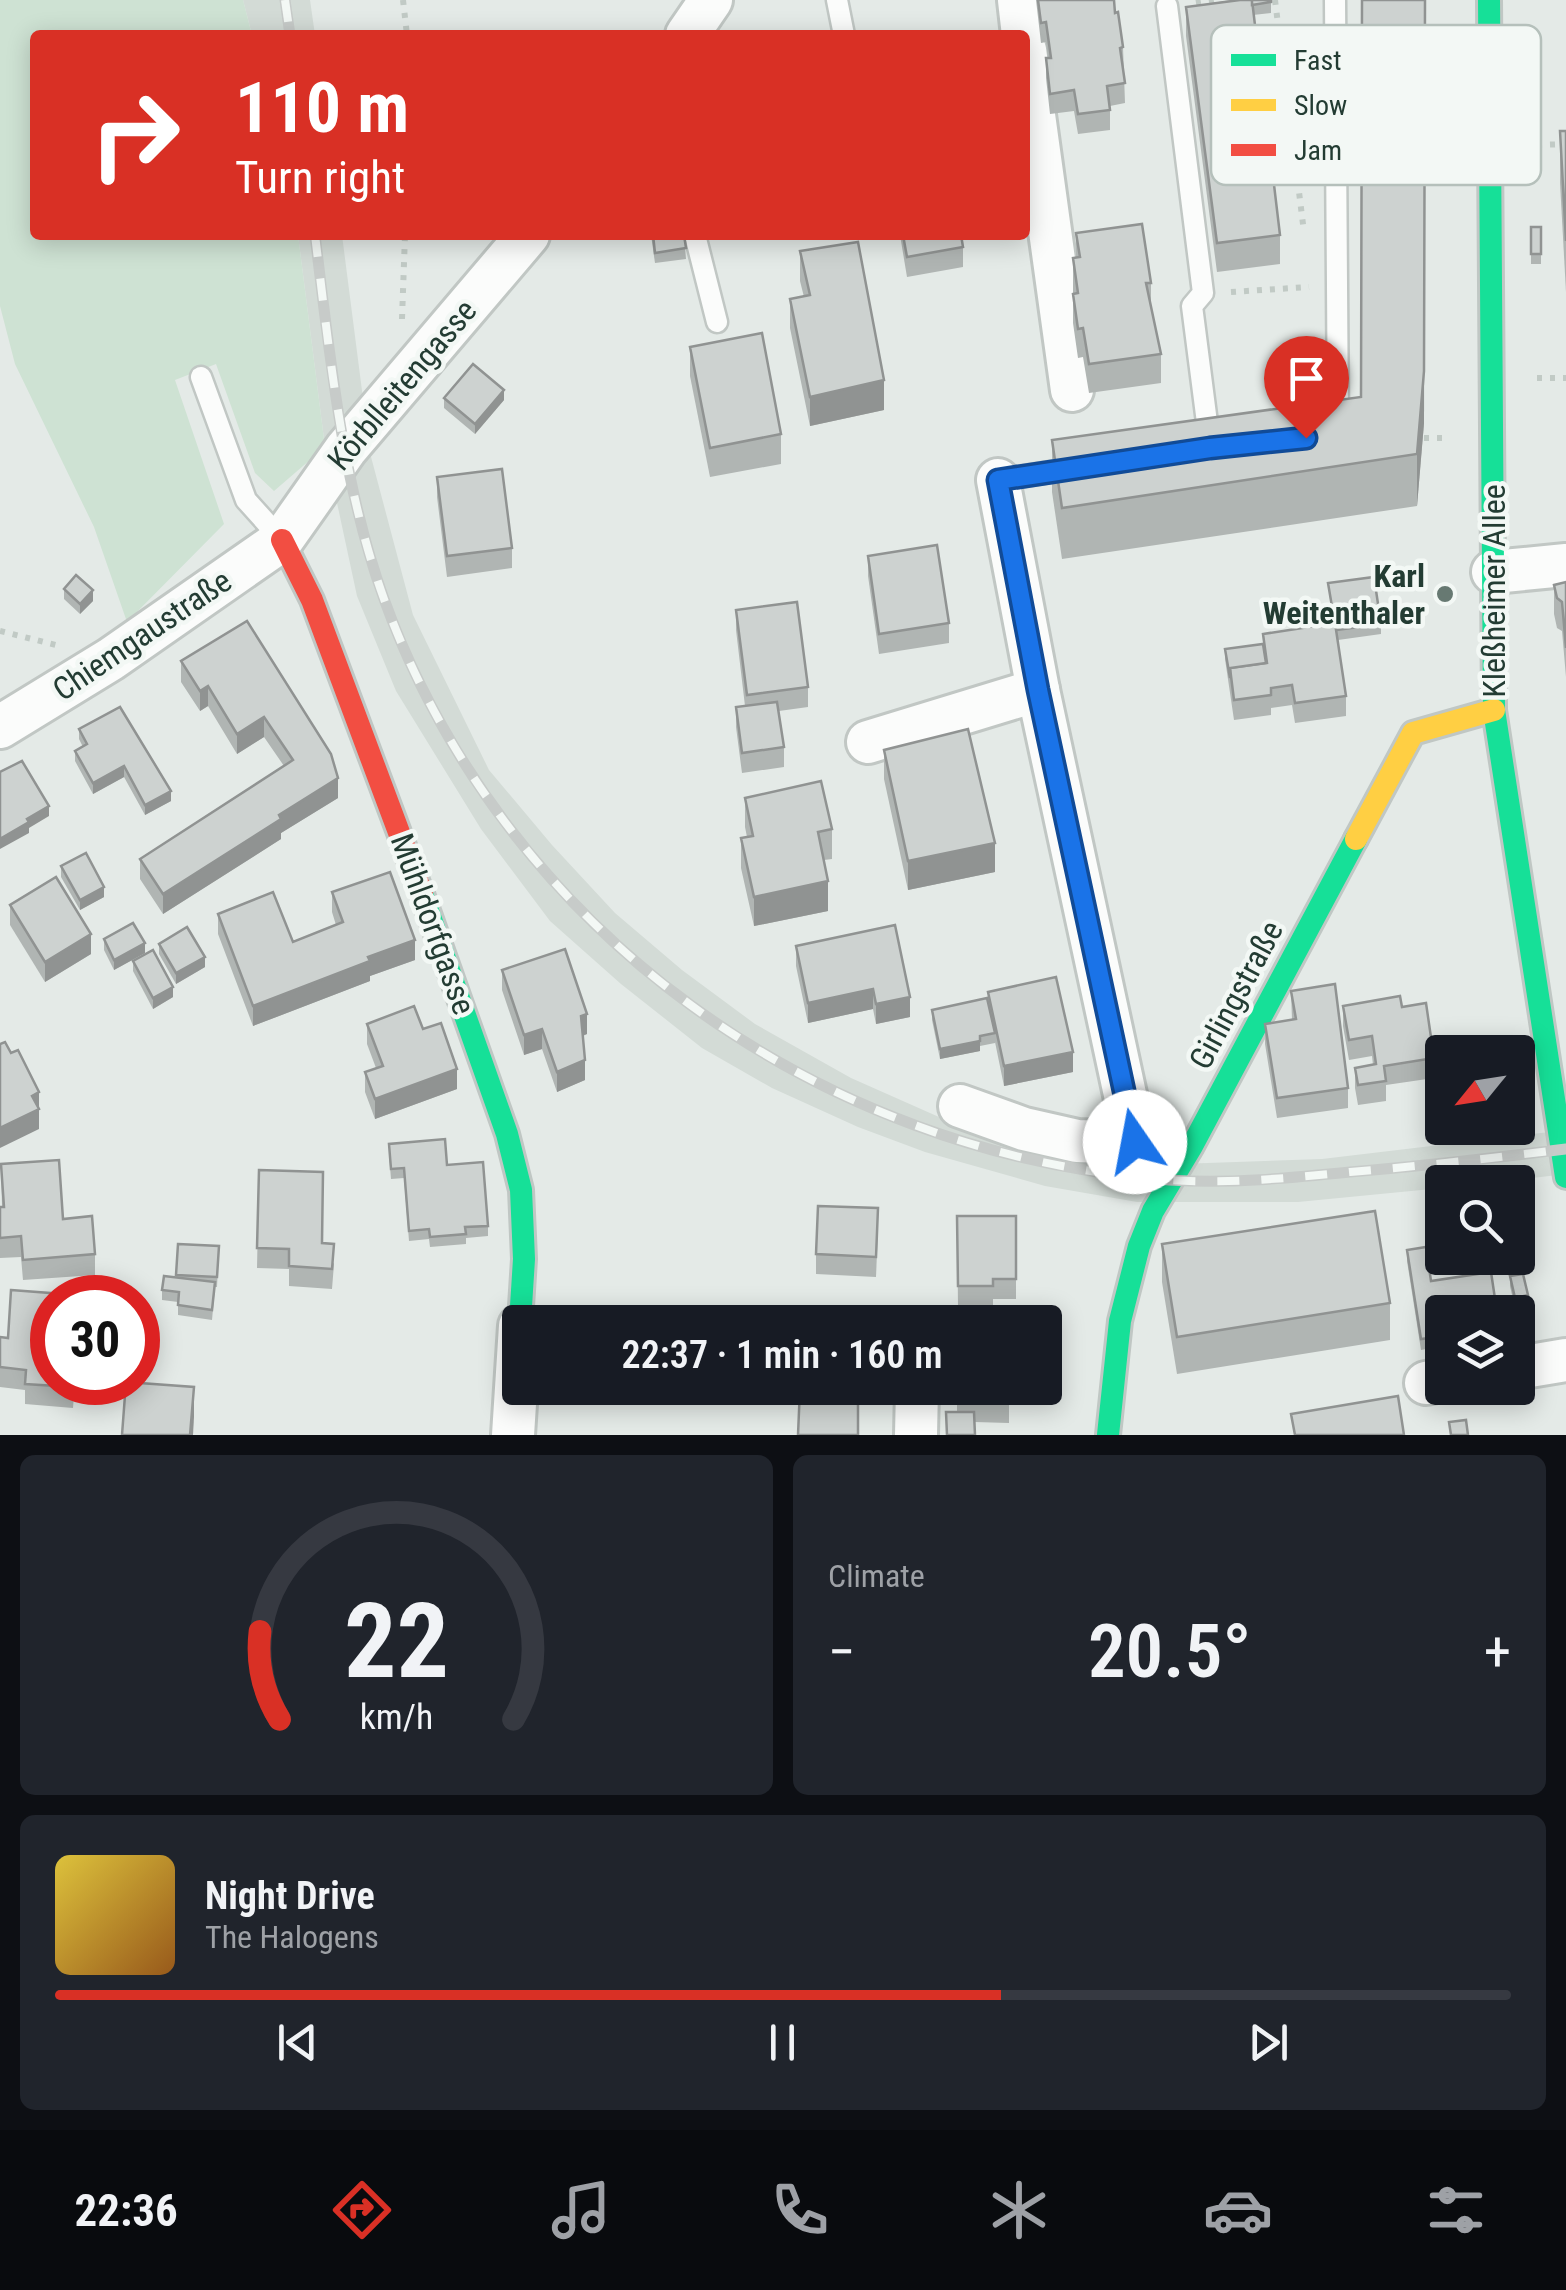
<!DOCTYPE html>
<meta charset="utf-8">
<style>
body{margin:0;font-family:"Roboto Condensed",sans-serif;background:#20242c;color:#f1f3f6;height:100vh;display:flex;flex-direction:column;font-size:38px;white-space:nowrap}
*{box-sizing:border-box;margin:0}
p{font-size:32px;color:#9ea1a6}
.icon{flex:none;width:55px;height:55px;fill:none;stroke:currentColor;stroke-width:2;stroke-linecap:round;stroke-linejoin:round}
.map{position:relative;height:1435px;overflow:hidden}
.drawer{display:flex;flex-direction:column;gap:20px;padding:20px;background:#0d0f14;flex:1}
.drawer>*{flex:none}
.banner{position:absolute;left:30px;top:30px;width:1000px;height:210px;border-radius:10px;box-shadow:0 5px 25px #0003;background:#d93025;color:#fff;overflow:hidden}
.needle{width:65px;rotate:240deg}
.tools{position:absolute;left:1425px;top:1035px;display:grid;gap:20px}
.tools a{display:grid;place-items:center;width:110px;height:110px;border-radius:10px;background:#171b24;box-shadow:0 5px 25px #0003;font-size:50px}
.speed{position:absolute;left:30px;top:1275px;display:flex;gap:20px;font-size:50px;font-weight:700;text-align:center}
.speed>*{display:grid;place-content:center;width:130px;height:130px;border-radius:50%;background:#171b24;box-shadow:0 5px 25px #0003;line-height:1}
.speed .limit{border:15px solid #d22;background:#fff;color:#111}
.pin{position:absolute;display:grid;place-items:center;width:85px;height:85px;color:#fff;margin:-102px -42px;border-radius:50% 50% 50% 0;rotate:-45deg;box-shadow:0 0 10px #0007}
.pin .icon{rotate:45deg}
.me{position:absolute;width:110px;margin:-55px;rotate:348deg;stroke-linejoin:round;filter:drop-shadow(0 0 8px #0008)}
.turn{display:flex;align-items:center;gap:35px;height:210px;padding:0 40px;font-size:45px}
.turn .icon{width:130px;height:130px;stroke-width:2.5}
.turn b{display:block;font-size:70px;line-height:85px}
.big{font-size:75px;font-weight:600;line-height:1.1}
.drawer .card{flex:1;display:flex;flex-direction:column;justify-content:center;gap:15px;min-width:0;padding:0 35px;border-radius:15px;background:#20242c}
.drawer .dial{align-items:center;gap:0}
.dial svg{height:260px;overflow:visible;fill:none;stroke:#363941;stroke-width:7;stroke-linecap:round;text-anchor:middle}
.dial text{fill:#f1f3f6;stroke:none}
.song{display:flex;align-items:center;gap:30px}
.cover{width:120px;height:120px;border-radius:15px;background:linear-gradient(135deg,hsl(50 70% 55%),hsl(30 70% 35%))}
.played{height:10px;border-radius:5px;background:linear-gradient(90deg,#d93025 65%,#363941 65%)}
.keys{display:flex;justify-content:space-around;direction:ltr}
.heat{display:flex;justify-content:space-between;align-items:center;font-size:55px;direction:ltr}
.drawer .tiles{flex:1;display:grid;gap:20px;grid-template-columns:1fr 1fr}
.card:last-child{grid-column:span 2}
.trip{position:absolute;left:502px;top:1305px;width:560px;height:100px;border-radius:10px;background:#171b24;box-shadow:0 5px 25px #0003;font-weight:600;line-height:100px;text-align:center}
.menu{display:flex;height:160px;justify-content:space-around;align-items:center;background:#090b0e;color:#9ea1a6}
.menu .icon{width:70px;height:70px}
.menu .on{color:#d93025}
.menu b{font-size:45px;color:#f1f3f6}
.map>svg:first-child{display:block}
.built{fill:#d3dbd6}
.green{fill:#cee2d3}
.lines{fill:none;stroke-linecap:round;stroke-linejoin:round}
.lane-casing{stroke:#c1c7c4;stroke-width:25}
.street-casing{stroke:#c1c7c4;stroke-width:48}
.fast-casing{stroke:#c0c7c4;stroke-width:28}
.slow-casing{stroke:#c0c7c4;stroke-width:28}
.jam-casing{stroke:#c0c7c4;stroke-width:28}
.path{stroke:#c1cac5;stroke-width:6;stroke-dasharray:5 8;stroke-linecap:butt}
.lane{stroke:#fbfcfb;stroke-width:20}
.street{stroke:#fbfcfb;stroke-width:42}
.fast{stroke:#16e098;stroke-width:22}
.slow{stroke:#ffcf43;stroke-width:22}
.jam{stroke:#f24e42;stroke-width:22}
.rail-casing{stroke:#c7cbc9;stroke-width:11}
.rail{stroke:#f3f8f5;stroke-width:8;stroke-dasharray:22;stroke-linecap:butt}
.wall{fill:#b0b5b3}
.shaded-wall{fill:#909392}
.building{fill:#cdd2d0;stroke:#909392;stroke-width:2.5}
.route-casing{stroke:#114b97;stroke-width:25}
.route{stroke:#1a73e8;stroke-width:18}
.poi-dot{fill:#677972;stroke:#f3f8f5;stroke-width:4}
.labels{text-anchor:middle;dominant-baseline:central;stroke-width:9;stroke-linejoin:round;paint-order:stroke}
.street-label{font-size:32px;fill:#233c33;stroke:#f3f8f5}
.poi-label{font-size:32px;font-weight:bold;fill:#233c33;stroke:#f3f8f5;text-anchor:end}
.key{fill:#f3f8f5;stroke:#b5c0bb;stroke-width:2.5}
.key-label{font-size:28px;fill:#233c33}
</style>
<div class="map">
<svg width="1566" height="1435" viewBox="0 0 1566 1435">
<rect width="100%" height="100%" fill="#e4eae7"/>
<g class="built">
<path d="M243,0H310L315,35H252Z"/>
<path d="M298,235H342L370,453L413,615L489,770L552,845L615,913L682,970L755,1024L851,1078L948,1121L1150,1165L1322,1159L1566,1130V1174L1499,1182H1442V1188L1298,1202H1137L1045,1186L925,1152L858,1127L772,1088L702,1048L621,984L550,921L481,829L396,691L357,596L325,447Z"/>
</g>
<path class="green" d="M0,0H243L252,35H35V235H298L325,447L274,491L255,473L216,364L175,380L224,524L127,622L94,527L15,364L0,306Z"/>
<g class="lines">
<defs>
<g id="lane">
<path d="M837,0L844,35"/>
<path d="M1335,0L1338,428"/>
<path d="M1167,6L1203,293L1192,306L1210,446"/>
<path d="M695,235L717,322"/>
<path d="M201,377L246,500L281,539"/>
<path d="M998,480L1076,468"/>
</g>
<g id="street">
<path d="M1019,0L1023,35"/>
<path d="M687,35L711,0"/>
<path d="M1025,50L1072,390"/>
<path d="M998,480L1038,690L1135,1141"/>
<path d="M1493,572L1566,565"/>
<path d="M0,727L111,659L282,540L346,449L528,235"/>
<path d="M868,742L1038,690"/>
<path d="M960,1106L1024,1129L1077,1141L1162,1144"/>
<path d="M1518,1368L1566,1360"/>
<path d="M1426,1383L1442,1380"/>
<path d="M513,1435L520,1326"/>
<path d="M916,1435L917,1388"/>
</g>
<g id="fast">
<path d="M1489,0L1494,710L1566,1177"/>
<path d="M422,894L507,1134L521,1190L524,1259L520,1322"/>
<path d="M1108,1435L1120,1321L1139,1246L1153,1211L1192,1146L1356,839"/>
</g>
<path id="slow" d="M1356,839L1413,733L1494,710"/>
<path id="jam" d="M282,540L312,600L422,894"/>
</defs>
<use href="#lane" class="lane-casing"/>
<use href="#street" class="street-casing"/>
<use href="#fast" class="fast-casing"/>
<use href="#slow" class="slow-casing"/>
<use href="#jam" class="jam-casing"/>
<g class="path">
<path d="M403,0L407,35"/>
<path d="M1275,0L1304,232"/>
<path d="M1196,3L1214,0"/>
<path d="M1537,145L1566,144"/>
<path d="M1231,292L1309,287"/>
<path d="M402,319L405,235"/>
<path d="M1537,378H1566"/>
<path d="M1424,438H1447"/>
<path d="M0,631L56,645"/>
</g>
<use href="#lane" class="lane"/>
<use href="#street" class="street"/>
<use href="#fast" class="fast"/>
<use href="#slow" class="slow"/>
<use href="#jam" class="jam"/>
<defs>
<g id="rail">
<path d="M285,0L290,35"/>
<path d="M315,235C330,357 342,483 384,599C505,932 819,1155 1169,1180C1230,1184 1290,1178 1350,1172C1422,1166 1494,1158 1566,1149"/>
</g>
</defs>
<use href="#rail" class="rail-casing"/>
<use href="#rail" class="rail"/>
</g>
<g class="wall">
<path d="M1036,0H1114L1115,13L1123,47L1125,103L1110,106V130L1078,134L1074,111L1050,114L1046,78V58H1048L1046,42L1041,43Z"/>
<path d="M1231,0H1271V13L1253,15L1280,235V264L1217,272L1186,36V7Z"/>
<path d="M1560,131H1566V292L1560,183Z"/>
<rect x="1531" y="227" width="10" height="37"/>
<path d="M1076,233L1151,283V308L1161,354V383L1089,393L1083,357L1078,358L1073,323V258L1076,257Z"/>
<path d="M651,235H684L686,259L655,263Z"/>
<path d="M900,235H961L963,247V267L907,277Z"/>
<path d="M800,251L884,410L810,426L790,328V299L804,297L800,281Z"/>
<path d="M690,347L781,434V464L710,477L690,376Z"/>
<path d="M444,398L504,400L475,434L444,408Z"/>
<path d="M1424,423L1417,506L1062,559L1052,492V440Z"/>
<path d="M437,477L512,548V568L447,577L437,497Z"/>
<path d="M868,556L949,623V643L879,654L868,576Z"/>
<path d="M1566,582V677L1562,631L1557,628L1554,614V585Z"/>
<path d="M1328,583L1381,624V634L1338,640L1346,696V716L1295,723L1292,705L1271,708V715L1234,720L1225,659V649L1263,644V634L1333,624Z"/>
<path d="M64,589L93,601L80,614L64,599Z"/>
<path d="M736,610L808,687V707L779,711L784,747V767L742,773L736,727V707L745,706L736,630Z"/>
<path d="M247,621L338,798L281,833V839L163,914L140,879V859L284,766L264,737L237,754L208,706L200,711L181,682V661Z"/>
<path d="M79,729L171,801L145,815L124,777L93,794L75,761V751L83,747L79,739Z"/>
<path d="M884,750L995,872L908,890L884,779Z"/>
<path d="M745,798L832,829V859L824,860L828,911L754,926L741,868V838L747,837L745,827Z"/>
<path d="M61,866L104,897L80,910L61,877Z"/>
<path d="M332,892L415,960L370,976V981L253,1026L218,934V914L293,942L336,925L332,912Z"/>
<path d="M10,905L91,954L45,982L10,925Z"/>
<path d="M895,925L910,1017L876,1024L873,1009L808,1023L796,966V946Z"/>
<path d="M104,939L145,953L114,970L104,950Z"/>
<path d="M159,944L205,967L176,984L159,954Z"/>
<path d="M133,961L173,997L153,1009L133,971Z"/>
<path d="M502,970L587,1034L583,1036L585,1080L557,1092L542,1049L524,1055L502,990Z"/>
<path d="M1291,991L1348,1088V1108L1277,1118L1265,1044V1024L1292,1020Z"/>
<path d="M988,992L1073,1072L1004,1086L995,1042V1043L980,1046V1051L940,1059L932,1020V1010L988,1002Z"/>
<path d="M1343,1006L1402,1007L1434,1058V1078L1386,1085V1101L1358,1105L1355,1088V1068L1373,1065L1372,1056L1349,1060L1343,1026Z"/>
<path d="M367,1024L423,1029L457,1089L375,1119L365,1092V1072L376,1068L367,1044Z"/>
<path d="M389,1154L447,1165L488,1226V1236L466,1238V1244L430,1247L429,1239L409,1241L404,1178L391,1179Z"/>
<path d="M1,1164L63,1219L95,1254V1275L23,1280L21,1257L0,1258V1207H2Z"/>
<path d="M259,1170L322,1243L334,1264L332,1289L289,1286V1269L257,1268Z"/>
<path d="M957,1216H1016V1299H993V1306H958Z"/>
<path d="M878,1228L876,1277L816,1274V1254Z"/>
<path d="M178,1244L219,1246L217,1287H215L212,1320L178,1315V1302L162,1300V1290L176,1278Z"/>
<path d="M1162,1244L1390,1303V1340L1177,1374L1162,1282Z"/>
<path d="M1407,1250L1431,1281L1442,1312V1351L1437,1352V1347L1421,1350L1407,1261Z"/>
<path d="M1510,1276L1528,1305L1515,1308L1510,1286Z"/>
<path d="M0,1337L52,1382H75L73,1408L25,1404V1390L0,1387Z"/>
<path d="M1009,1388V1423L975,1422L957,1412V1402Z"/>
</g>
<g class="shaded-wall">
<path d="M1425,24L1424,423L1417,506V454Z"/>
<path d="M884,380V410L810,426V397Z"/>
<path d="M504,390V400L475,434V424Z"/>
<path d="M93,590V601L80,614V604Z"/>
<path d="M208,686V706L200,711V691Z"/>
<path d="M264,717V737L237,754V734Z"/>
<path d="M124,766V777L93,794V783Z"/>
<path d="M338,778V798L281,833V839L163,914V894L279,815Z"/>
<path d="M171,791V801L145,815V805Z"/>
<path d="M49,806V816L29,828V833L0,849V839L27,819Z"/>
<path d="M995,843V872L908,890V861Z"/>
<path d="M828,881V911L754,926V897Z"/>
<path d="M104,887V897L80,910V900Z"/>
<path d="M91,934V954L45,982V962Z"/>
<path d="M415,940V960L370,976V981L253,1026V1006L368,957Z"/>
<path d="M145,943V953L114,970V960Z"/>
<path d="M205,957V967L176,984V973Z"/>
<path d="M173,987V997L153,1009V998Z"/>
<path d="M873,989V1009L808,1023V1003Z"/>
<path d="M910,997V1017L876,1024V1004Z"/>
<path d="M587,1014V1034L581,1036V1016Z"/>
<path d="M542,1029V1049L524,1055V1035Z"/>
<path d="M980,1041V1051L940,1059V1049Z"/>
<path d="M1073,1052V1072L1004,1086V1066Z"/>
<path d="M585,1060V1080L557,1092V1072Z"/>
<path d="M457,1069V1089L375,1119V1099Z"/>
<path d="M39,1092V1129L0,1148V1128L32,1096Z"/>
<path d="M1528,1295V1305L1515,1308V1298Z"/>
<path d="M194,1387V1417L193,1435H190Z"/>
</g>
<g class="building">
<path d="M1038,0H1114L1115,13L1118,12L1123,47L1120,48L1125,83L1107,86L1110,110L1078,114L1074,90L1050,94L1046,58H1051L1046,22L1041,23Z"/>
<path d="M1240,0H1252L1280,235L1217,243L1186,7Z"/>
<path d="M1252,0H1271V2L1252,5Z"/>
<path d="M1362,0H1425L1424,371L1417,454L1062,508L1052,440L1361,397Z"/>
<path d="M1560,131H1566V241Z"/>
<path d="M1142,224L1151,283H1146L1161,354L1089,364L1083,328L1078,329L1073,294L1078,293L1073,258L1080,257L1076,233Z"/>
<rect x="1531" y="227" width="10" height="27"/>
<path d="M653,235H684L686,248L655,253Z"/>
<path d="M903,235H961L963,247L907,257Z"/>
<path d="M858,242L884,380L810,397L790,299L810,295L800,251Z"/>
<path d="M762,333L781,434L710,448L690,347Z"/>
<path d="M473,364L504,390L475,424L444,398Z"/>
<path d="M502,469L512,548L447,556L437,477Z"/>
<path d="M937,545L949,623L879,634L868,556Z"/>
<path d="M76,575L93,590L80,604L64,589Z"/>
<path d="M1374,577L1381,624L1336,630L1328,583Z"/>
<path d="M1566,582V648L1562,602L1557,598L1554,585Z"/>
<path d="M797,602L808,687L747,695L736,610Z"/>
<path d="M247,621L331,754L338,778L279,815L281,819L163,894L140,859L293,760L264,717L237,734L208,686L200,691L181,661Z"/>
<path d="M1335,623L1346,696L1295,703L1292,685L1271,688V695L1234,700L1230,668L1267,663L1263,634Z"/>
<path d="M1263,644L1266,663L1230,668V678L1225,649Z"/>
<path d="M777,702L784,747L742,753L736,707Z"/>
<path d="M120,707L171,791L145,805L124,766L93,783L75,751L87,744L79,729Z"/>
<path d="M968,729L995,843L908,861L884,750Z"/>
<path d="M22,761L49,806L27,819L29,822L0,839V772Z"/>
<path d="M821,781L832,829L818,832L828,881L754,897L741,838L753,836L745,798Z"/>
<path d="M86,853L104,887L80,900L61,866Z"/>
<path d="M390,872L415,940L368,957L370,961L253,1006L218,914L273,892L293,942L343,922L332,892Z"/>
<path d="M56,877L91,934L45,962L10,905Z"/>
<path d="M133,923L145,943L114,960L104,939Z"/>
<path d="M895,925L910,997L876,1004L873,989L808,1003L796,946Z"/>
<path d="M187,927L205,957L176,973L159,944Z"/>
<path d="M565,949L587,1014L581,1016L585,1060L557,1072L542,1029L524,1035L502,970Z"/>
<path d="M153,950L173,987L153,998L133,961Z"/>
<path d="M1056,977L1073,1052L1004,1066L988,992Z"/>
<path d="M1335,984L1348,1088L1277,1098L1265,1024L1296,1019L1291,991Z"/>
<path d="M1400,996L1402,1007L1426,1003L1434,1058L1384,1066L1386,1081L1358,1085L1355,1068L1376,1064L1372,1036L1349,1040L1343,1006Z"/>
<path d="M987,998L995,1033L980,1036V1041L940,1049L932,1010Z"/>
<path d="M414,1006L423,1029L441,1023L457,1069L375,1099L365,1072L383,1066L367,1024Z"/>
<path d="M5,1042L11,1053L18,1050L39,1092L32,1096L39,1109L0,1128V1044Z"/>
<path d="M445,1139L447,1165L483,1162L488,1226L465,1227L466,1234L430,1237L429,1229L409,1231L404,1168L391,1169L389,1144Z"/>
<path d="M59,1160L63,1219L92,1216L95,1254L23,1260L21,1236L0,1238V1207H4L1,1164Z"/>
<path d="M259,1170L323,1172L322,1243L334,1244L332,1269L289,1266V1249L257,1248Z"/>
<path d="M818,1206L878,1208L876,1257L816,1254Z"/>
<path d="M1375,1211L1390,1303L1177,1337L1162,1244Z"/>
<path d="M957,1216H1016V1279H993V1286H958Z"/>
<path d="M178,1244L219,1246L217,1277L176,1275Z"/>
<path d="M1426,1247L1431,1281L1491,1272L1497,1312H1442V1341L1437,1342V1337L1421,1339L1407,1250Z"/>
<path d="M1523,1274L1528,1295L1515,1298L1510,1276Z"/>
<path d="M164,1276L215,1282L212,1310L178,1305L179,1292L162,1290Z"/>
<path d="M11,1290L63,1294V1298H52V1382H74L73,1387L25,1384L26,1370L0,1367V1337L8,1338Z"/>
<path d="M126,1382L194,1387L190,1435H122Z"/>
<path d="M800,1388H858V1435H798Z"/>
<path d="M957,1388H1009V1403L957,1402Z"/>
<path d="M1398,1396L1404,1435H1295L1291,1414Z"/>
<path d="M946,1412H974L975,1435H947Z"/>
<path d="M1466,1420L1468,1435H1451L1449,1422Z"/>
</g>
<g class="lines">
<defs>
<path id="route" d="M1135,1142L1038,690L998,480L1210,448L1306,438"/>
</defs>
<use href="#route" class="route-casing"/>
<use href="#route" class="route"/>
</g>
<circle class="poi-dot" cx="1445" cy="594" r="10"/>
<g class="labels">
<g class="street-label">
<text transform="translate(402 385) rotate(-50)">Körblleitengasse</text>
<text transform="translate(1494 591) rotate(-90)">Kleßheimer Allee</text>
<text transform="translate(142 635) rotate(-34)">Chiemgaustraße</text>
<text transform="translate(433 924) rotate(70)">Mühldorfgasse</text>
<text transform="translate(1236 995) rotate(-62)">Girlingstraße</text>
</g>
<g class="poi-label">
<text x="1425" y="576">Karl<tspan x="1425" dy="37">Weitenthaler</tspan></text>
</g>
</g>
<rect x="1211" y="25" width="330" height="160" rx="15" class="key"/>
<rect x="1231" y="54" width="45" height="12" fill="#16e098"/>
<rect x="1231" y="99" width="45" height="12" fill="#ffcf43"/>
<rect x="1231" y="144" width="45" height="12" fill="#f24e42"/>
<g class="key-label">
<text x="1294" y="70">Fast</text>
<text x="1294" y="115">Slow</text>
<text x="1294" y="160">Jam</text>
</g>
</svg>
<div class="tools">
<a><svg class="needle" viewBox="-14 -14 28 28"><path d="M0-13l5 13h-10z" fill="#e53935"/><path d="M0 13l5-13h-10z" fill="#9ea1a6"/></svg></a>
<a><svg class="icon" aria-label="search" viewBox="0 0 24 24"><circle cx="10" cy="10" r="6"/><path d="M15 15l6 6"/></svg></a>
<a><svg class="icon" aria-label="layers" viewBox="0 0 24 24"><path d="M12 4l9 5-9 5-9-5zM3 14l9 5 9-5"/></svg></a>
</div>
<div class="speed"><div class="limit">30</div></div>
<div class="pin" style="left:1306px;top:438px;background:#d93025"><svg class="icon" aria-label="arrive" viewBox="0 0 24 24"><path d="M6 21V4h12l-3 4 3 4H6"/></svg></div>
<svg class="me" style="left:1135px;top:1142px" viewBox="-20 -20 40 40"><circle r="19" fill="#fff"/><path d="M0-13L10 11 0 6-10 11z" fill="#1a73e8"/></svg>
<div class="trip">22:37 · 1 min · 160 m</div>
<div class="banner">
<div class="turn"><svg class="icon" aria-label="right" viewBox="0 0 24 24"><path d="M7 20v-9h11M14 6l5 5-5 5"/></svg><div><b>110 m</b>Turn right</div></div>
</div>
</div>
<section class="drawer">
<div class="tiles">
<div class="card dial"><svg viewBox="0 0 100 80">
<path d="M14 69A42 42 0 1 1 86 69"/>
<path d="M14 69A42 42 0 0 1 8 42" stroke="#d93025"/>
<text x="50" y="56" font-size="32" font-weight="700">22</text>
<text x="50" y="72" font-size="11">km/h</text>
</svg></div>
<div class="card"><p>Climate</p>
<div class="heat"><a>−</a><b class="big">20.5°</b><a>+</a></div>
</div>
<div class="card">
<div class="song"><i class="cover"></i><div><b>Night Drive</b><p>The Halogens</p></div></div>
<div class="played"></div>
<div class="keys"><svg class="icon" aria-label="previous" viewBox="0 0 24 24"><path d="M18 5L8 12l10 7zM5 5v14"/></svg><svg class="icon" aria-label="pause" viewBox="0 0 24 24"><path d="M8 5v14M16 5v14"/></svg><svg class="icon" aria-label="next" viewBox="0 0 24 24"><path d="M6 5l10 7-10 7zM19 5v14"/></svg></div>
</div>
</div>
</section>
<nav class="menu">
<b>22:36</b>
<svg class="icon on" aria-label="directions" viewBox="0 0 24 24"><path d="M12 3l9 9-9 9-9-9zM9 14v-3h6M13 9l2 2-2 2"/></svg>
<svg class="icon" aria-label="music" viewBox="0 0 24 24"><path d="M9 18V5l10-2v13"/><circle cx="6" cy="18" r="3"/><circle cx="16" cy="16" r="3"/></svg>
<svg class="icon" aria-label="phone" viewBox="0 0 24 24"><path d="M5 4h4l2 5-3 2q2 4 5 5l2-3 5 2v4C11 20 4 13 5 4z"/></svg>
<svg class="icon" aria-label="climate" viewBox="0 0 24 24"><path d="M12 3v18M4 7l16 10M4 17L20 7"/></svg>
<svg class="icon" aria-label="car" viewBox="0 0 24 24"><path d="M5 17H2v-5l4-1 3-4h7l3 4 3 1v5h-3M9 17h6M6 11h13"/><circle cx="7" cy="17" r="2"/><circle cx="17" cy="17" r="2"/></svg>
<svg class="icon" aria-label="filters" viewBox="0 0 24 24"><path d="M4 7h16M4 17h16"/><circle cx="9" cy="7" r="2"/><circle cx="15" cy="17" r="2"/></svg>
</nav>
